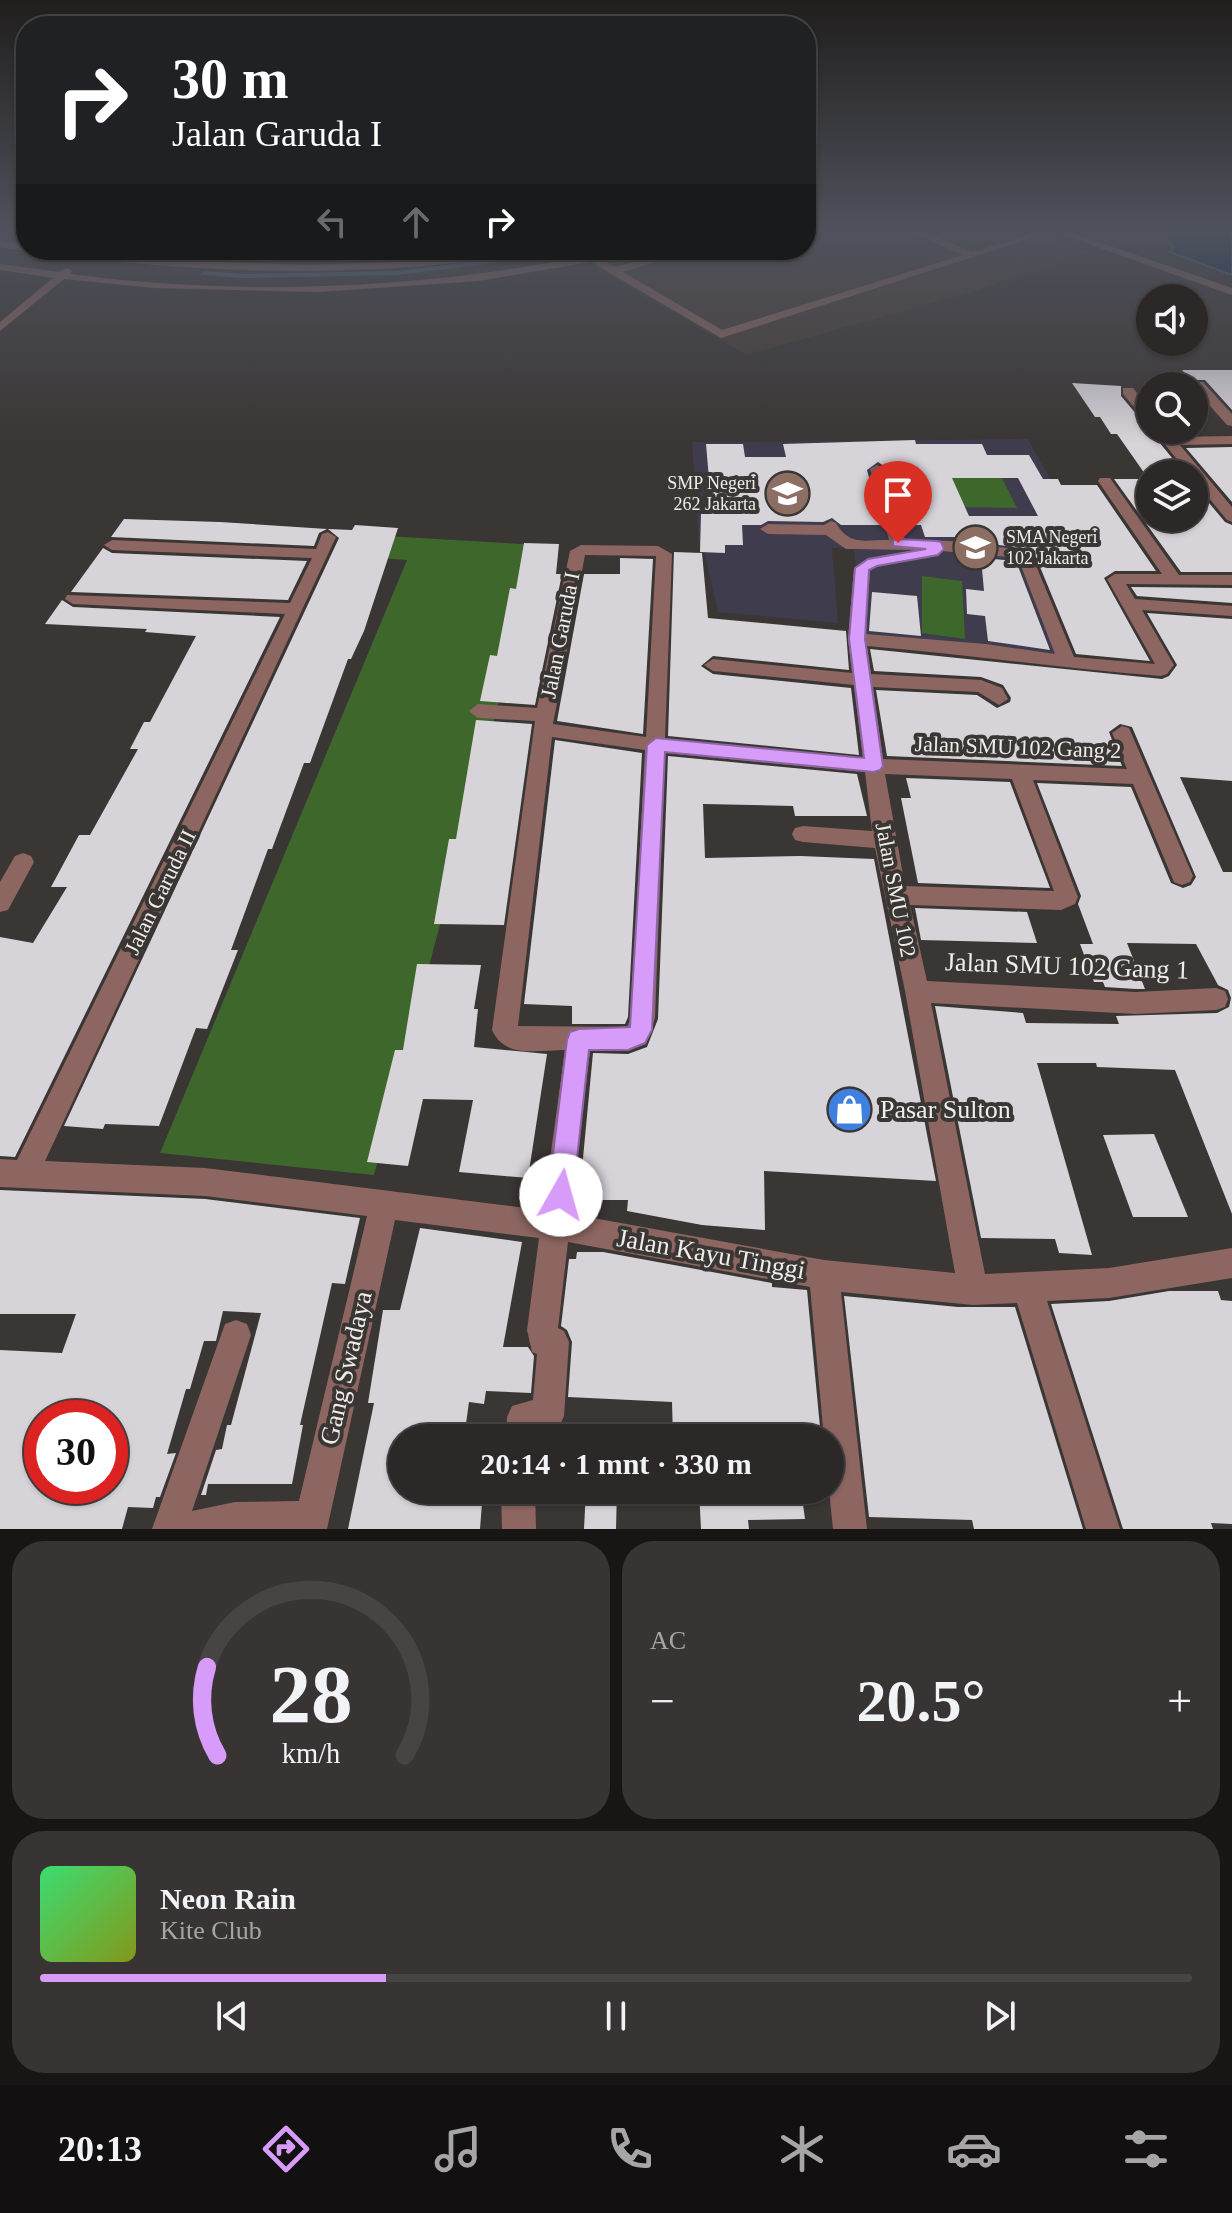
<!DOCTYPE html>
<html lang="id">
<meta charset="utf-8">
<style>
body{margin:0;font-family:Georgia,serif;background:#383433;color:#f1f3f6;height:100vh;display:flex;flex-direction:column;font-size:30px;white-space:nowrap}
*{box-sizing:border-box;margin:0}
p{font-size:26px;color:#a6a6a7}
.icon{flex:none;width:44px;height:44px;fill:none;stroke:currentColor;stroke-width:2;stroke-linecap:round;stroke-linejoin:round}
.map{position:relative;height:1529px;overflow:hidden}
.side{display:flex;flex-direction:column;gap:12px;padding:12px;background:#181615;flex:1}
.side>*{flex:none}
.banner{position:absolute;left:16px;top:16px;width:800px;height:244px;border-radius:32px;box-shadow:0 2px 6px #0004,0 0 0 2px #484444;background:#202124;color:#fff;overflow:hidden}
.controls{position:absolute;left:1136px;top:284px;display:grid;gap:16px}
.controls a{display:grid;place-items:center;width:72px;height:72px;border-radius:50%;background:#2c2827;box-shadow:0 2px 6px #0004,0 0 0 2px #484444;font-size:40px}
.speed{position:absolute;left:24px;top:1400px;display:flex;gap:16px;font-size:40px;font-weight:700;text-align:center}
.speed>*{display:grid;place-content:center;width:104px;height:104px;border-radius:50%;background:#2c2827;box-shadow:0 2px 6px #0004,0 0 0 2px #484444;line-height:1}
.speed .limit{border:12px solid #d22;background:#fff;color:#111}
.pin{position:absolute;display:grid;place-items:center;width:68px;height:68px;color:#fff;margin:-82px -34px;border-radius:50% 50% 50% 0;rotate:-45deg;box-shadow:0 0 8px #0007}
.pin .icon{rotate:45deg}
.me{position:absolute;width:88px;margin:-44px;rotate:7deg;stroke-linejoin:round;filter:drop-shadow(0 0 6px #0008)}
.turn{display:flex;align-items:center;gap:28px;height:168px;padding:0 24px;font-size:36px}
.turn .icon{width:104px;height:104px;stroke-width:2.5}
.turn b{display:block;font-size:56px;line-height:68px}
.lanes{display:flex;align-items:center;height:76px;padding:0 24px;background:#0003;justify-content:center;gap:40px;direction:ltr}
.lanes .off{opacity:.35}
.big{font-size:60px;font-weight:700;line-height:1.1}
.side .tile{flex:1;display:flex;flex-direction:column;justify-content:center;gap:12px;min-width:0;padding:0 28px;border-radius:32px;background:#383433}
.side .dial{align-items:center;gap:0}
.dial svg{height:208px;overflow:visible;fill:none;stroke:#484444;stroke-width:7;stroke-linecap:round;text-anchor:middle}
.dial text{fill:#f1f3f6;stroke:none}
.song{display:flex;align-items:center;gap:24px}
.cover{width:96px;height:96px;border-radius:12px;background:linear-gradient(135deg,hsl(140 70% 55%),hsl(70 70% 35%))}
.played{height:8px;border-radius:4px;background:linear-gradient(90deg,#d79bf9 30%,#484444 30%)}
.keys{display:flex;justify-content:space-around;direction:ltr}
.heat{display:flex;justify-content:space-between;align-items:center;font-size:44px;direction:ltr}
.side .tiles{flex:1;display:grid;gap:12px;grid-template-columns:1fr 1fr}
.tile:last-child{grid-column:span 2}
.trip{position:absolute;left:388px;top:1424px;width:456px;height:80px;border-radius:40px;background:#2c2827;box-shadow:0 2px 6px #0004,0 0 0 2px #484444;font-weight:700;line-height:80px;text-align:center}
.menu{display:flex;height:128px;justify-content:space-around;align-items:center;background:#121010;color:#a6a6a7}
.menu .icon{width:56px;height:56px}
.menu .selected{color:#d79bf9}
.menu b{font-size:36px;color:#f1f3f6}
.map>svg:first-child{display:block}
.built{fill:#463d36}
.education{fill:#3f3c4e}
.green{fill:#3e682b}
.water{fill:#012753;stroke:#496281;stroke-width:2}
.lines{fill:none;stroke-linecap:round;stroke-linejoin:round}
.stream{stroke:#496281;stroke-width:4}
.building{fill:#d7d4d9;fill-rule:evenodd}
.minor{fill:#8d6661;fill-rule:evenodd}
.route{fill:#d79bf9;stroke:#8c65a2;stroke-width:2}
.labels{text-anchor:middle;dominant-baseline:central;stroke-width:8;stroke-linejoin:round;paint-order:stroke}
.far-poi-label{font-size:18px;fill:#f0edeb;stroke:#3a3634;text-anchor:end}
.street-label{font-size:22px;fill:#f0edeb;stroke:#3a3634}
.near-street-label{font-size:26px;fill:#f0edeb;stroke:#3a3634}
.near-poi-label{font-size:26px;fill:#f0edeb;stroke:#3a3634;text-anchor:start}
</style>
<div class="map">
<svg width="1232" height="1529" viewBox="0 0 1232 1529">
<rect width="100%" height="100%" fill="#3a3634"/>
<path class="built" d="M806,229H1030L1091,252L968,293L746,355L594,267L660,250H806Z"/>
<g class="education">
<path d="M1028,439L1084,541L1022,548L1056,654L863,634L854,550L897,549L864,441Z"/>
<path d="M862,441L895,547L832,548L838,623L718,612L703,545L699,544L692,442Z"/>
</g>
<g class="green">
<path d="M946,476H1001L1017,508L959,507Z"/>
<path d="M352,534L540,545L374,1175L160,1153L407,560L341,555Z"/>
<path d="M922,576L962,581L965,639L922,633Z"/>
</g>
<path class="water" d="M1182,229H1232V275L1170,252L1174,247L1162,236Z"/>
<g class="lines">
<g class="stream">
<path d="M200,250V254"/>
<path d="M204,273L244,276L397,273L584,250"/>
</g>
</g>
<g class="building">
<path d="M1182,370H1232V410L1205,380H1191Z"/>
<path d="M1072,383L1121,386V396L1143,422L1150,424L1151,432L1185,474H1145L1117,434H1111L1100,417H1095Z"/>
<path d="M915,440L916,444H982L987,455H1029L1043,479H1058L1061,485H1097L1156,571H1115L1104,578L1150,661L1076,654L1033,550L979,542V537H925L921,525H904L887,468L878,462L867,470L882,525H841L832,518L823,522L768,521L761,525H742L743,545H725V553L700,552L701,514H712L706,444H743L745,457H786L783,444ZM952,478H1018L1038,516H969Z"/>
<path d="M1232,447V502L1186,448Z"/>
<path d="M1114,479H1150V518H1194V485L1225,522L1232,525V572H1181Z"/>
<path d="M124,519L220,522L327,529L319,533L314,546L111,537Z"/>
<path d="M355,525L398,528L364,631L351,659H348L310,763H304L272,849H268L231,950H238L207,1029L196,1028L159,1126L105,1124L103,1129L64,1126L339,538L328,529L352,530Z"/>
<path d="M524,543L559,544L556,574H562L535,705L480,701L490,655L497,656L510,588L516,589Z"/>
<path d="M103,548L112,553L307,561L288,600L71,592Z"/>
<path d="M674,552L702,553L708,618L846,631L849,670L713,656L701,666L713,674L851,688L859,755L668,736Z"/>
<path d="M620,558L653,559L643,734L557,721L584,574H620Z"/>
<path d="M981,558L1016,561L1050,650L988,641L985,616L967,614L966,589L984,591Z"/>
<path d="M1131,587L1232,588V603L1137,596Z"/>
<path d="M872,592L917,596L921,636L869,631Z"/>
<path d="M62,600L73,607L280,617L15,1157L0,1156V937L33,943L67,887H51L79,835H90L138,749H130L144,722H150L196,636L145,632L147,629L45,624Z"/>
<path d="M1147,613L1232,619V781L1180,777L1223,872H1232V1214L1175,1070L1097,1067L1096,1063H1037L1092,1255L1059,1253L1055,1239L981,1238L935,1006L1023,1013L1026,1023L1119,1024L1116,1016L1217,1013L1229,1007L1231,998L1228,990L1218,985L1196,944L1127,943L1145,989H1136L1105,987L1103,982H1094L1080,944H1093L1078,904L1081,896L1037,783L1131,787L1171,883L1183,888L1191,885L1196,877L1132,727L1120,724L1109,732L1122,766L887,756L876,690L977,695L997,708L1010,702L1011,698L1003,685L981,677L874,671L870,649L1162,679L1169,676L1177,665Z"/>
<path d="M476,720L532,724L504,925L434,924L449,839H456Z"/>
<path d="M555,740L642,753L628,1017L625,1024H572V1006L524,1004Z"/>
<path d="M668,756L857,774L867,816H795L793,806L703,804L705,858L800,856L874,859L936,1181L764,1171L765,1230L702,1225L627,1211L628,1200H579L593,1053L628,1054L647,1047L658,1019Z"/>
<path d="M906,778L1010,782L1050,888L918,883L901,798H911Z"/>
<path d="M915,908L1027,912L1037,943L921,940Z"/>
<path d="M417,964L481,965L474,1009H478L474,1047L547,1054L528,1178L459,1172L473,1100L423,1099L408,1166L367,1162L395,1050H403Z"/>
<path d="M1154,1134L1188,1217H1133L1103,1135Z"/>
<path d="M0,1190L205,1199L360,1218L345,1284L332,1283L300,1425H303L292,1484H208L206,1495H201L216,1450L222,1449L227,1425H231L261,1313L223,1311L216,1341H204L190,1389H186L167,1454L176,1453L160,1497H156L153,1508L128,1507L122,1529H0V1350L62,1353L76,1314H0ZM42,1418H110V1486H42Z"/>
<path d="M420,1228L522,1242L503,1347H528L534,1356L531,1393L486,1391L484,1404L469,1402L464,1438H402V1490H483L480,1529H348L374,1403H368L383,1310H400Z"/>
<path d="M577,1252H603L772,1283V1287L807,1290L821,1438H796V1431L744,1429L745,1438H673L672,1402L568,1397L572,1342L567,1330L561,1326L569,1259H576Z"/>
<path d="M1169,1291H1218L1221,1300L1232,1301V1524L1211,1523L1213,1529H1123L1051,1304L1109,1301Z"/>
<path d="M844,1296L958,1307H1015L1083,1529H974L972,1520L869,1517Z"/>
<path d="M586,1490H617L616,1529H584Z"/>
<path d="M699,1490H801L805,1519L748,1520L749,1529H701Z"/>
</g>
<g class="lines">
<g class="minor">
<path d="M903,229H917L973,252L1030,234L1035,237L721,338L591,262L479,281L317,292L154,288L64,279L0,331V322L53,278L0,270V264L59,272L67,268L72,271L70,274C251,298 439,288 617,250H636L602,259L615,267L678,250H695L623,272L722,330L963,255Z"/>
<path d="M1046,229H1061L1232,288V295Z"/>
<path d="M0,241L26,245V250L219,262L308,265L398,262L536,250C519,261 486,260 465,262C311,279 151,270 0,247Z"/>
<path d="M1193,382H1203L1232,414V426L1227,425L1194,388Z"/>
<path d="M1123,388H1133L1150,409V421L1145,420L1123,394Z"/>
<path d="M1153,430H1167L1173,437L1232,436V444L1180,445L1232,507V522L1227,520L1194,480V474H1189Z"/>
<path d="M877,465L884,469L905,540L950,541L1030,551L1074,657L1155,664L1107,579L1115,574H1162L1098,481L1100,478H1110L1179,575H1232V585L1126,584L1135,599L1232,606V616L1142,610L1174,665L1167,674L1161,676C1063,669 965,654 867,646L871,674L981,680L1002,688L1008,699L999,705L978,692L873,687L883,759L1127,769L1112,733L1122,726L1129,728L1193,876L1190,882L1182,885L1174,882L1133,784L1033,780L1078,897L1075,904L1061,910L910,905L927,981L1136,992L1216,988L1225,991L1228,999L1225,1007L1216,1010L1136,1014L931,1003L985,1274L1109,1268L1232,1248V1278L1109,1298L1047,1301L1120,1529H1086L1017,1303L973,1305L841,1292L867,1529H833L829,1490L830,1438H824L810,1287L568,1242L558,1328L564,1331L569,1342L564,1416L559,1427L539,1433L538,1438H506L507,1417L512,1406L533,1400L537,1354L532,1352L527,1330L539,1238L395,1220L327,1529H152L221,1335L225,1324L236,1320L247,1324L251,1335L192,1511L235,1502L299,1501L367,1216L205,1196L0,1187V1159L17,1160L285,614L73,604L65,599L67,595L290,603L312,558L112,550L104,545L112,540L316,549L322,534L328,532L336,537L45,1161L205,1168L543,1210L565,1050C538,1050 505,1059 492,1030L535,721L478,718L469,711L478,704L537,708L570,551L581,545L658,546L672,554L665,739L863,758L854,685L713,671L704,665L713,659L852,673L848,639L854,568L867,559L916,550L846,549L826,535L768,534L760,529L768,524L824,525L831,521L836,523C849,546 865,540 889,540L870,469ZM942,551L1018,558L1055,654L986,644L866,634L870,570L877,566L939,555ZM585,555L656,556L646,737L553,724ZM552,737L645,750L631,1018L627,1027L518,1026ZM665,753L865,772L872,831L803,826L795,828L792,834L795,840L803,842L875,848L905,991L955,1273L824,1260L571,1214L590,1050L628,1051L646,1044L655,1018ZM885,774L1012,779L1054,891L905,886Z"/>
<path d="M23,853L31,856L34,862L8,910L0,912V882L15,856Z"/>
<path d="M501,1490H535L536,1529H502Z"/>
</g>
</g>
<linearGradient id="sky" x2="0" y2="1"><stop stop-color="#201e1d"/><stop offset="0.52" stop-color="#4f525c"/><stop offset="1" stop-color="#4f525c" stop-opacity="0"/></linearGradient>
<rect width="1232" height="443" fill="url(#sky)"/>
<path class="route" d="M898,539L936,541L941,542L944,549L938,555L877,566L869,570L865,639L883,766L880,770L874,772L665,752L652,1030L645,1043L628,1050H589L573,1195L570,1204L561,1208L552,1204L548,1195L567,1040L570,1032L579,1029L630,1027L647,745L656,738L864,758L849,639L855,568L868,559L926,549L893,546V540Z"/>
<defs>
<symbol id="school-disc" viewBox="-11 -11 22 22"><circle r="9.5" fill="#8d6e63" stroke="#3a3634"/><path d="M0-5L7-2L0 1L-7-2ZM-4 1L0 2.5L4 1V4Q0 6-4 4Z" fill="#fff"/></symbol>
<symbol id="shop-disc" viewBox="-11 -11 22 22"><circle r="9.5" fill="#3f7fe0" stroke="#3a3634"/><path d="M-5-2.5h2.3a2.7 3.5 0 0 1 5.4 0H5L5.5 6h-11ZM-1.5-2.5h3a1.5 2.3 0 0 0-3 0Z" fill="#fff"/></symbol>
</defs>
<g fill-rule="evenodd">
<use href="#school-disc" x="762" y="468" width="51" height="51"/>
<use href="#school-disc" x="950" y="522" width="51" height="51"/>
<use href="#shop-disc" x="824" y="1084" width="51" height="51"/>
</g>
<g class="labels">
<g class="far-poi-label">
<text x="756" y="483">SMP Negeri<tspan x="756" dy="21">262 Jakarta</tspan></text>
<text x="1006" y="537" text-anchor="start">SMA Negeri<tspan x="1006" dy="21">102 Jakarta</tspan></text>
</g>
<g class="street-label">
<text transform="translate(560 635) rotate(-79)">Jalan Garuda I</text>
<text transform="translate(1018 747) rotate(2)">Jalan SMU 102 Gang 2</text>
<text transform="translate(896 890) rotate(79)">Jalan SMU 102</text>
<text transform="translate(160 892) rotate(-64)">Jalan Garuda II</text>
</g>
<g class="near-street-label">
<text transform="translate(1067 966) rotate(2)">Jalan SMU 102 Gang 1</text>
<text transform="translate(711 1254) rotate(10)">Jalan Kayu Tinggi</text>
<text transform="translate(346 1368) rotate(-77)">Gang Swadaya</text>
</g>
<g class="near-poi-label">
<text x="880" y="1109">Pasar Sulton</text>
</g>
</g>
</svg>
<div class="controls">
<a><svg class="icon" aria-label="sound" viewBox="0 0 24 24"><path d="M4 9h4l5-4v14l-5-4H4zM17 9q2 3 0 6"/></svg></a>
<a><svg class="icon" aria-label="search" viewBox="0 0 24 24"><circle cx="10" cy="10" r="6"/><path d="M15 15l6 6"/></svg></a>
<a><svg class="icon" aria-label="layers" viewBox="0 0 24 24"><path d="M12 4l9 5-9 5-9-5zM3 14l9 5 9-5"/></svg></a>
</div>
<div class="speed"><div class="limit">30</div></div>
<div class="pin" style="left:898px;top:543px;background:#d93025"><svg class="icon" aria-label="arrive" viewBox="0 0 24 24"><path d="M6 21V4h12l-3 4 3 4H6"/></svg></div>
<svg class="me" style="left:561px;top:1195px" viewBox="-20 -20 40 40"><circle r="19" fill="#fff"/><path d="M0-13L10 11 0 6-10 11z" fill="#d79bf9"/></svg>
<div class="trip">20:14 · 1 mnt · 330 m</div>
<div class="banner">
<div class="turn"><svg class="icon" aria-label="right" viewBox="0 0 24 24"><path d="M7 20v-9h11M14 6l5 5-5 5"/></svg><div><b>30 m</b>Jalan Garuda I</div></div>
<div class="lanes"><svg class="icon off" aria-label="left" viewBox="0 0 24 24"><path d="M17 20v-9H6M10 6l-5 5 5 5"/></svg><svg class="icon off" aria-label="ahead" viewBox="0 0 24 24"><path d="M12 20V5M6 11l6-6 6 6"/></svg><svg class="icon" aria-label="right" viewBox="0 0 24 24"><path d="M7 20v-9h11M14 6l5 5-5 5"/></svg></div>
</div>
</div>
<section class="side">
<div class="tiles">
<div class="tile dial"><svg viewBox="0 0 100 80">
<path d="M14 69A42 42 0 1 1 86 69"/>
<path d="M14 69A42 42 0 0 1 10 35" stroke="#d79bf9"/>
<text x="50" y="56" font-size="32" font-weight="700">28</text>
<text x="50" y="72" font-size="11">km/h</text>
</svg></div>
<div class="tile"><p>AC</p>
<div class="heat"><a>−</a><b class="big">20.5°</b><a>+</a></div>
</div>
<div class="tile">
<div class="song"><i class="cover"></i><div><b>Neon Rain</b><p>Kite Club</p></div></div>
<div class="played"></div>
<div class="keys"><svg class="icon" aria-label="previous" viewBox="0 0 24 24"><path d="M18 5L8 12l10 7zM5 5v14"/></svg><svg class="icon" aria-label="pause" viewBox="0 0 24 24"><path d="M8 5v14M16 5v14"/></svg><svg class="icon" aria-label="next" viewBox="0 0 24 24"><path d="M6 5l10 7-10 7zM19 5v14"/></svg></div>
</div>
</div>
</section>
<nav class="menu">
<b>20:13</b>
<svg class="icon selected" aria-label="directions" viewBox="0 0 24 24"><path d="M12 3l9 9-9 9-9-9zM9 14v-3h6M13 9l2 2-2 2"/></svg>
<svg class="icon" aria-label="music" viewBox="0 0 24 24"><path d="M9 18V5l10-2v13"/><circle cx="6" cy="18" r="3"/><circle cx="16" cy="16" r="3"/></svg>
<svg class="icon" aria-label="phone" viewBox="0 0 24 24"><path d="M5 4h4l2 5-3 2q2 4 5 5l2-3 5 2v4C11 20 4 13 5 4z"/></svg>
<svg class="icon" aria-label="climate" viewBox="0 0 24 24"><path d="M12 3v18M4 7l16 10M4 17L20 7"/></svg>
<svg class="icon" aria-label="car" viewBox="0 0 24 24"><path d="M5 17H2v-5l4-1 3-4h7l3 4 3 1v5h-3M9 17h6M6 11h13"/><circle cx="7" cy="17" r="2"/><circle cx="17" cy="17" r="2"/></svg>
<svg class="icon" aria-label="filters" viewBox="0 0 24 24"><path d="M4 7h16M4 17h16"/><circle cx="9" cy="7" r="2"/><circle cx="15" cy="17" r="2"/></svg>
</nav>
